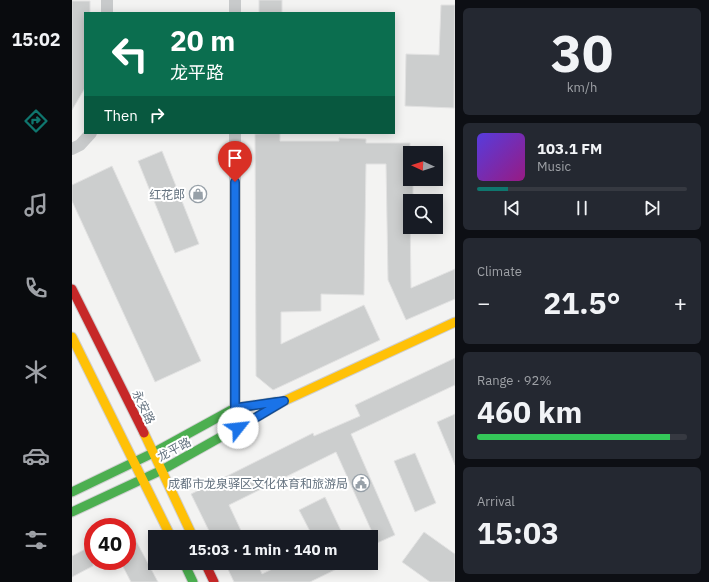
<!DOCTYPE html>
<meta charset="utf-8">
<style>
body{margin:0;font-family:"IBM Plex Sans","Noto Sans SC",sans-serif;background:#242831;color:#f1f3f6;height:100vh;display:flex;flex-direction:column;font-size:15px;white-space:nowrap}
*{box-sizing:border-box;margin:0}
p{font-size:13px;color:#9ea1a6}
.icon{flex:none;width:22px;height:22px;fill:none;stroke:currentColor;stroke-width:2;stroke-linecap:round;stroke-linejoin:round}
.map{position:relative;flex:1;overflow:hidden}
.side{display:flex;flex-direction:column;gap:8px;padding:8px;background:#0d0f14;width:254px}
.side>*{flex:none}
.guide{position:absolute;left:12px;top:12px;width:311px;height:122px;border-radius:0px;box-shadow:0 2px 10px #0003;background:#0b6e4f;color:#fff;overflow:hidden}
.needle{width:26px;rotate:273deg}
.fabs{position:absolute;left:331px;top:146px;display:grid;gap:8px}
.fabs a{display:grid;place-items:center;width:40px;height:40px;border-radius:0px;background:#171b24;box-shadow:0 2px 10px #0003;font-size:20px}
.speed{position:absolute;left:12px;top:518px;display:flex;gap:8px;font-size:20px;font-weight:700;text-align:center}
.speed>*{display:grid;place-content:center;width:52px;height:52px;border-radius:50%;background:#171b24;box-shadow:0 2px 10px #0003;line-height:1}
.speed .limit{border:6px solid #d22;background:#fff;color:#111}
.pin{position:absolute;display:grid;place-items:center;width:34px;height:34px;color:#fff;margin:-41px -17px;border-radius:50% 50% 50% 0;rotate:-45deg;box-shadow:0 0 4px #0007}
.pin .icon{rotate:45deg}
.me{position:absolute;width:44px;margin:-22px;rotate:61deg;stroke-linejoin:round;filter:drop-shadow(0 0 3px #0008)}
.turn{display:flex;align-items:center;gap:14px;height:84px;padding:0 20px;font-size:18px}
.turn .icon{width:52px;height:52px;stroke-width:2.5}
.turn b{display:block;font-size:28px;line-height:34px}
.then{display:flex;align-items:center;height:38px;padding:0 20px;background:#0003;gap:8px;font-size:15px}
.big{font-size:30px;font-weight:700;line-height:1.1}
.side .card{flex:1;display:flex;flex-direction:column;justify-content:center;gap:6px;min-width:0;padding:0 14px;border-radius:6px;background:#242831}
.side .dial{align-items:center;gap:0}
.dial b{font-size:52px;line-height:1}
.song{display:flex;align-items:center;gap:12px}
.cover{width:48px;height:48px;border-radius:6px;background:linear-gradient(135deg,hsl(250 70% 55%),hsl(310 70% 35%))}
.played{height:4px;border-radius:2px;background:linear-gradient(90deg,#0f766e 15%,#363941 15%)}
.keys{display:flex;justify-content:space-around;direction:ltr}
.heat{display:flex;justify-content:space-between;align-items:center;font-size:22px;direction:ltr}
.charge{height:6px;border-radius:3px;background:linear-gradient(90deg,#34c759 92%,#363941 0)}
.trip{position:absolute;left:76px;top:530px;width:230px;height:40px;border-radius:0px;background:#171b24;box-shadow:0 2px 10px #0003;font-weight:700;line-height:40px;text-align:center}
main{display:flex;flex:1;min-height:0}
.tab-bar{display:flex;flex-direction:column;width:72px;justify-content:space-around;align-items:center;background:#090b0e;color:#9ea1a6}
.tab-bar .icon{width:28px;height:28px}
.tab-bar .current{color:#0f766e}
.tab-bar b{font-size:18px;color:#f1f3f6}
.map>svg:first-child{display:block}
.building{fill:#cccece;stroke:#e2e2e2}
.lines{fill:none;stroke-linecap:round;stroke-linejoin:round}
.fast-casing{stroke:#cfcfd0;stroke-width:11}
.slow-casing{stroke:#cfcfd0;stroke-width:11}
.jam-casing{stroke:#cfcfd0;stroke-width:11}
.street{stroke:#c8cacb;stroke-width:12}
.fast{stroke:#4caf50;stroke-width:9}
.slow{stroke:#ffc107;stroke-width:9}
.jam{stroke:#c62828;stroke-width:9}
.route-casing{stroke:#114b97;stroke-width:10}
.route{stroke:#1a73e8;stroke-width:7}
.labels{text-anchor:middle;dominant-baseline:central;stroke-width:4;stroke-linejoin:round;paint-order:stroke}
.poi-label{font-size:12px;fill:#657380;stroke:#fff;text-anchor:end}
.street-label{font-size:12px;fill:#657380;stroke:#fff}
</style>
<main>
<nav class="tab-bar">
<b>15:02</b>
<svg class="icon current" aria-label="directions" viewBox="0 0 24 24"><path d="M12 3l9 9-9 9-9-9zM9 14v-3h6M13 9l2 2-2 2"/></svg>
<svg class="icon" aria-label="music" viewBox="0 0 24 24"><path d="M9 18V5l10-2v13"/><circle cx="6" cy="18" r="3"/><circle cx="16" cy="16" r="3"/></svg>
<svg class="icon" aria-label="phone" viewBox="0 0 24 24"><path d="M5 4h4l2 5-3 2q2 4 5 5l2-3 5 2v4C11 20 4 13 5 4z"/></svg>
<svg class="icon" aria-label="climate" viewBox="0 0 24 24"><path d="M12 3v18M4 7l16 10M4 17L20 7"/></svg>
<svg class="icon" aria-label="car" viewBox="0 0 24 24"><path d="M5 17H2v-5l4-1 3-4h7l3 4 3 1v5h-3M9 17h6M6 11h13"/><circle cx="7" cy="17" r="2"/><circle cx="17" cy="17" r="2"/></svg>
<svg class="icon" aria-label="filters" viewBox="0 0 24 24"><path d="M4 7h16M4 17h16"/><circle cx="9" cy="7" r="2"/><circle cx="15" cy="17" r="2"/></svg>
</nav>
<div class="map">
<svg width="383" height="582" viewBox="0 0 383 582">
<rect width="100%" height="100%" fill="#f3f3f2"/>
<g class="building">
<rect x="187" y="0" width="23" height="13"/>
<path d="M0,1H18V13H13V88L0,110Z"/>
<path d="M369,5H383L382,108L333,106L334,54L367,55Z"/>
<path d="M208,133V141H267V138L294,139V143H338V179H341V201H338V208L339,288L383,269V299L334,320L316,280L314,164H294L292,295L249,294V311L209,312V344L292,305L308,340L201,390L184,376L183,134Z"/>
<path d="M90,151L127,244L103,253L66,161Z"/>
<path d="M40,166L129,361L83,382L0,201V185Z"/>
<path d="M383,358V385L279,434L323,535L305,543L264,452L157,505L172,537H140L119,494L241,433L242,436L288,416L283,405Z"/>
<path d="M383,414V465L365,422Z"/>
<path d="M343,453L364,503L343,512L322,461Z"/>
<path d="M253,497L272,537H241L227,510Z"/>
<path d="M55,524L86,582H59L48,561H55Z"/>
<path d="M352,532L383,554V582H358L330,562Z"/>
<path d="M21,545V566L0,577V556Z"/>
<path d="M153,563H185L190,574L213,563H277L238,582H162Z"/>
</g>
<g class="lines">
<defs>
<g id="fast">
<path d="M0,492L81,453L163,408L204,402"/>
<path d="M0,512L90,470L188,415"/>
<path d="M112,563L121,582"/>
</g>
<g id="slow">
<path d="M0,337L99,537"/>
<path d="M188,415L212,401L383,322"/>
<path d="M72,433L121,537"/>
</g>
<g id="jam">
<path d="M0,289L72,433"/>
<path d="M133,563L142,582"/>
</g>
</defs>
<use href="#fast" class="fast-casing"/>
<use href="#slow" class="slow-casing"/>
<use href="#jam" class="jam-casing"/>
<g class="street">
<path d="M35,0V13"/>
<path d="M163,0V13"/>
<path d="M163,133V408"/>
<path d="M0,149L8,145L19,133"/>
</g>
<use href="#fast" class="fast"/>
<use href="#slow" class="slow"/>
<use href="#jam" class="jam"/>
</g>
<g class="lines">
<defs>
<path id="route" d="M163,182V408L212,401L166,428"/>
</defs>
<use href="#route" class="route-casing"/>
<use href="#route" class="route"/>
</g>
<defs>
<symbol id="shop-ring" viewBox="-11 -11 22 22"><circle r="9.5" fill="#fff" stroke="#97a0a8" stroke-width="1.5"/><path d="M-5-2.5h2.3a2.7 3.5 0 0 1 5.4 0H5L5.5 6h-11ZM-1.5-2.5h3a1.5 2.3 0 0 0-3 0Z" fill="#97a0a8"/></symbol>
<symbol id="civic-ring" viewBox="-11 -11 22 22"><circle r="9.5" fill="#fff" stroke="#97a0a8" stroke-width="1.5"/><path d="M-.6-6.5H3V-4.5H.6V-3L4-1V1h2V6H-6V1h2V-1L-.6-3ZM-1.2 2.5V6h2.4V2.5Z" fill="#97a0a8"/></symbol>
</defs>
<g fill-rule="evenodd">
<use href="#shop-ring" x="116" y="184" width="20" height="20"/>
<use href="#civic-ring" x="279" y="473" width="20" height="20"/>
</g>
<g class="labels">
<g class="poi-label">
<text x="113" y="194">红花郎</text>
<text x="276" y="483">成都市龙泉驿区文化体育和旅游局</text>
</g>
<g class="street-label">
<text transform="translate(72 407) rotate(64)">永安路</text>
<text transform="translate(102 449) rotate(-28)">龙平路</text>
</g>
</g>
</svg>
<div class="fabs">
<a><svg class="needle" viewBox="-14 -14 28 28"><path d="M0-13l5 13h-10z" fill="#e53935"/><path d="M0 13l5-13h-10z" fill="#9ea1a6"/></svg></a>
<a><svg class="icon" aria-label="search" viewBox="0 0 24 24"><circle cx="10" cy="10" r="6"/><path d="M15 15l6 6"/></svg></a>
</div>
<div class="speed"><div class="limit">40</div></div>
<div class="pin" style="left:163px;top:182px;background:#d93025"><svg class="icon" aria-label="arrive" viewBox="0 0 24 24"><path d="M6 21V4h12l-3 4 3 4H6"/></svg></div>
<svg class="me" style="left:166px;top:428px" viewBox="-20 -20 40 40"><circle r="19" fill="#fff"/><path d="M0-13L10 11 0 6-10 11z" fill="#1a73e8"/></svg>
<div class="trip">15:03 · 1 min · 140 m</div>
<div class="guide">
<div class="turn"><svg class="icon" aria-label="left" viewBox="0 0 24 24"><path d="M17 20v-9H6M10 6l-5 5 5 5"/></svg><div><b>20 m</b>龙平路</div></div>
<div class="then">Then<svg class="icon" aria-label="right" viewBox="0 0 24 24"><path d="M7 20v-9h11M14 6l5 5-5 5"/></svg></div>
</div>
</div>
<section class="side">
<div class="card dial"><b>30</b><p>km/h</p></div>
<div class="card">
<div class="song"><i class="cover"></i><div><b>103.1 FM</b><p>Music</p></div></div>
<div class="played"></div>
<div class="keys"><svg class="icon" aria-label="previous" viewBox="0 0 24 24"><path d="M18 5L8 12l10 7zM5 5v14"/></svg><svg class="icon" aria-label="pause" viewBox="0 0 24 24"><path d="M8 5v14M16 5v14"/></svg><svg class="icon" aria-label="next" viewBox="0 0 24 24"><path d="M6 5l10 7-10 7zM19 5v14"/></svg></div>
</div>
<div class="card"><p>Climate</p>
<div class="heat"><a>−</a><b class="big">21.5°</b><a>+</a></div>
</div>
<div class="card"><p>Range · 92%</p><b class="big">460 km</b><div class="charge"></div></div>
<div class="card"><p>Arrival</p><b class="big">15:03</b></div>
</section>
</main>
